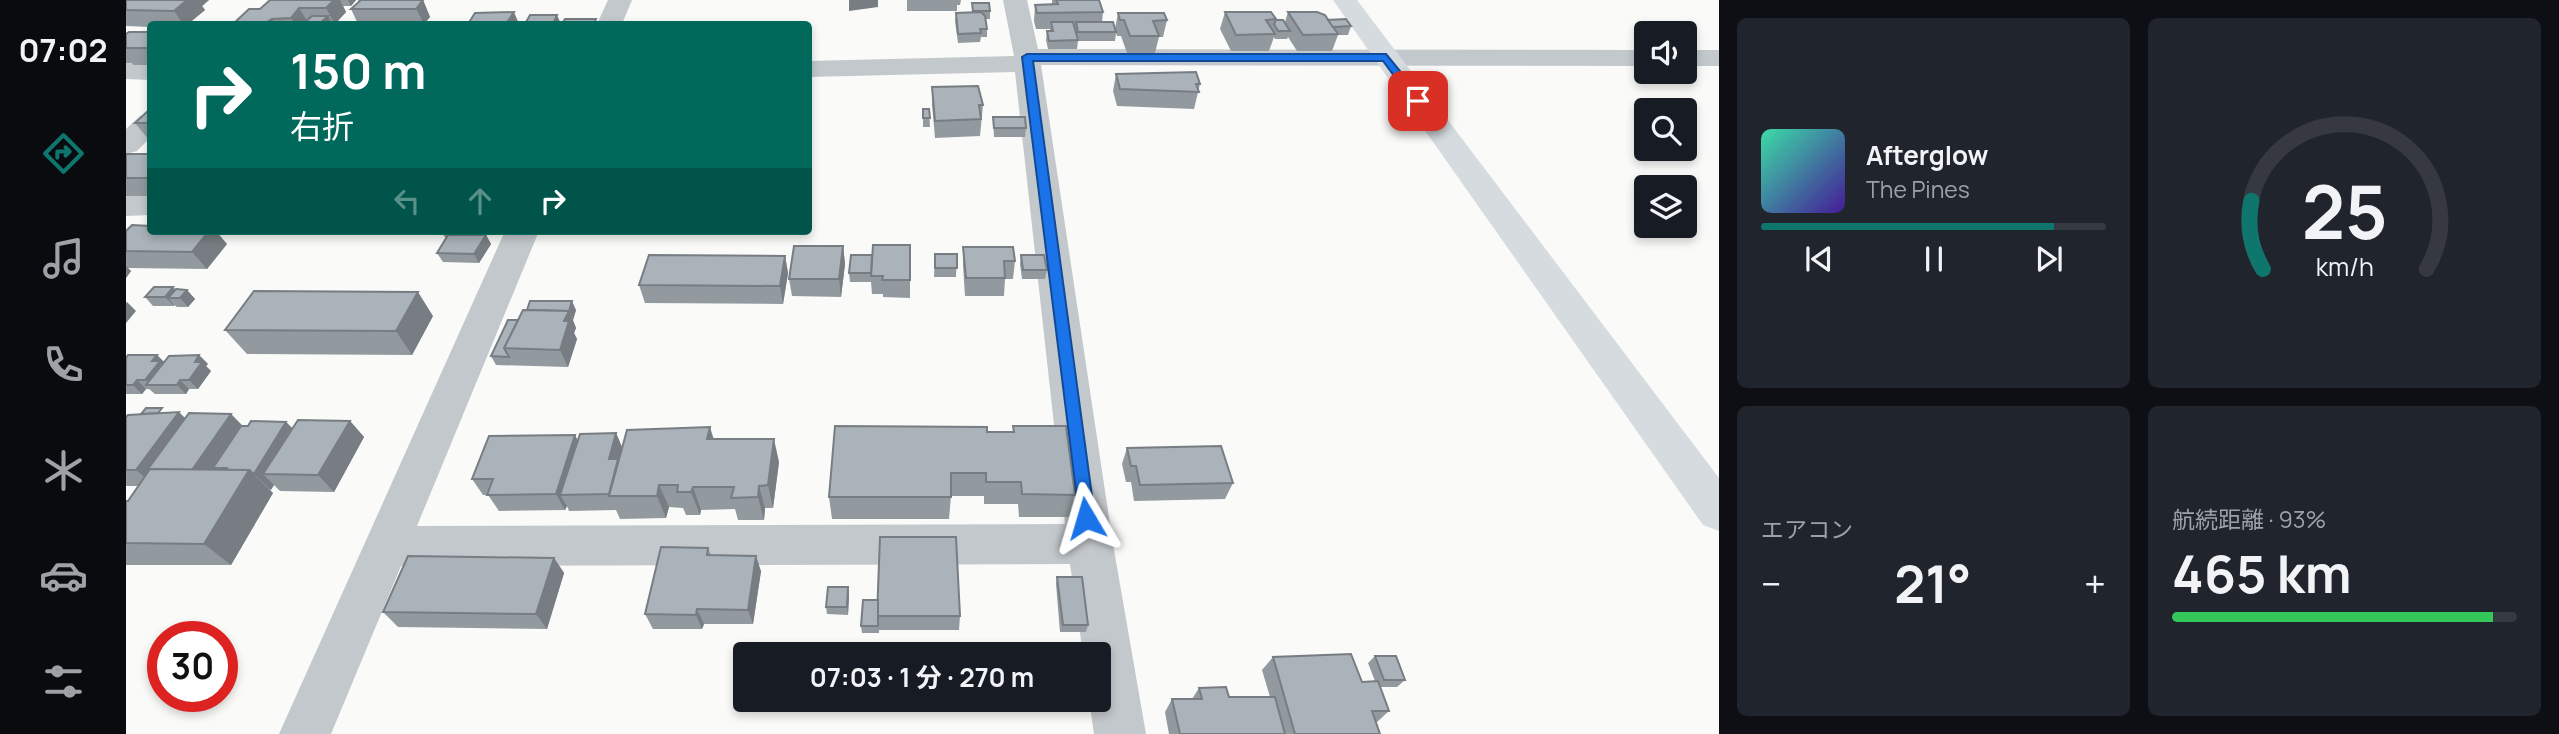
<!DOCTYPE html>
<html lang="ja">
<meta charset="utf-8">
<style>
body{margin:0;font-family:Manrope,"Noto Sans JP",sans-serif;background:#20242c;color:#f1f3f6;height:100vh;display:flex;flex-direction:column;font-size:26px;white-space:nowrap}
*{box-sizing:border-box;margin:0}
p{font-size:23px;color:#9ea1a6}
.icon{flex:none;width:38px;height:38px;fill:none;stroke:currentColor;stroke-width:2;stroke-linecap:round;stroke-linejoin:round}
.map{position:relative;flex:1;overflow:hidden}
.sheet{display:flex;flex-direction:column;gap:18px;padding:18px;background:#0d0f14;width:840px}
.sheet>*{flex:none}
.guide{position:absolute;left:21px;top:21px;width:665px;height:214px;border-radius:7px;box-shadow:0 4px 10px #0003;background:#00695c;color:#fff;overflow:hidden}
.controls{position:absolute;left:1508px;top:21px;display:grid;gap:14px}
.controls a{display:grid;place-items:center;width:63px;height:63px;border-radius:7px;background:#171b24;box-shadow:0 4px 10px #0003;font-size:35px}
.speed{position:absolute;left:21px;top:621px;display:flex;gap:14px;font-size:35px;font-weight:700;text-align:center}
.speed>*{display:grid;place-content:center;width:91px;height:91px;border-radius:50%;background:#171b24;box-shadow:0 4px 10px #0003;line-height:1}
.speed .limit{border:10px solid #d22;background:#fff;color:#111}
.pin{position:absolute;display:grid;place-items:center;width:60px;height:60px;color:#fff;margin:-30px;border-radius:14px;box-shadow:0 4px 10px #0006}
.me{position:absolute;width:77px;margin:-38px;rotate:353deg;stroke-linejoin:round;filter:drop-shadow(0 0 5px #0008)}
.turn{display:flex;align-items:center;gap:24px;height:147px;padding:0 28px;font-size:32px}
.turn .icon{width:91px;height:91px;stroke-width:2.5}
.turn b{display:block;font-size:49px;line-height:60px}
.lanes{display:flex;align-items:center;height:66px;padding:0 28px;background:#0003;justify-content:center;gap:35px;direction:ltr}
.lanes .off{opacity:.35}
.big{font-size:52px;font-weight:700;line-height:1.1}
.sheet .tile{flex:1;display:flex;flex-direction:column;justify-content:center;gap:10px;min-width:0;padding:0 24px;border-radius:10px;background:#20242c}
.sheet .dial{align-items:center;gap:0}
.dial svg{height:182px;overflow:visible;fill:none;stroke:#363941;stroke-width:7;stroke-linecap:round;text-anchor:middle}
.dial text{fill:#f1f3f6;stroke:none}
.song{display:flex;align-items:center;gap:21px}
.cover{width:84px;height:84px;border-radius:10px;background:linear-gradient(135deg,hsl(160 70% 55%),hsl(260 70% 35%))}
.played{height:7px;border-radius:4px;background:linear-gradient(90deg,#0f766e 85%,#363941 85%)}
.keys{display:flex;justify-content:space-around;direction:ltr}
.heat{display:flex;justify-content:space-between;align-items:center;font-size:38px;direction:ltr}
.charge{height:10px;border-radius:5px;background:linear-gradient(90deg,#34c759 93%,#363941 0)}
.sheet .tiles{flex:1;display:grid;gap:18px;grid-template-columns:repeat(2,1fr)}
.trip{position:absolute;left:607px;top:642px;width:378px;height:70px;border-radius:7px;background:#171b24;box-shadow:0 4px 10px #0003;font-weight:700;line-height:70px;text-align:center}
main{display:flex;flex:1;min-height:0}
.tabs{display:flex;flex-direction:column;width:126px;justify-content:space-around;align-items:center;background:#090b0e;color:#9ea1a6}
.tabs .icon{width:49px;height:49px}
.tabs .on{color:#0f766e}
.tabs b{font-size:32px;color:#f1f3f6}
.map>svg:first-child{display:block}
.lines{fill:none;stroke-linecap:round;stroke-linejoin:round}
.street{fill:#c3c8cc;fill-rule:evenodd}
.secondary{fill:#d6dbdf;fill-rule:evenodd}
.wall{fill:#929a9f}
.shaded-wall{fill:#777d82}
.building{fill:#aab3b9;stroke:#777d82;stroke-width:2}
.route{fill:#1a73e8;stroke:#114b97;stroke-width:2}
</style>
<main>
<nav class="tabs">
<b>07:02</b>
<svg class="icon on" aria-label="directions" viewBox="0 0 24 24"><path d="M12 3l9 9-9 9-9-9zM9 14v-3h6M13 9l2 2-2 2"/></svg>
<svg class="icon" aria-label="music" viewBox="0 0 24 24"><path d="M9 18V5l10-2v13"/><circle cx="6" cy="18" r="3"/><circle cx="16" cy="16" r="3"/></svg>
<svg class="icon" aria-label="phone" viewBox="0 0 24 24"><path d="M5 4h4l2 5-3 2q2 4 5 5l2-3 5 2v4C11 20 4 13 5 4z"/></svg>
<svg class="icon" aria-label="climate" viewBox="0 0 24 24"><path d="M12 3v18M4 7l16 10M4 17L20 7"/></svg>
<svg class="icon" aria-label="car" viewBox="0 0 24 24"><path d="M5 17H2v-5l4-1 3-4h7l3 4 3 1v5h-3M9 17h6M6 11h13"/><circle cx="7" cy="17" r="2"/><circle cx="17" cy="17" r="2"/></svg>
<svg class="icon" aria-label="filters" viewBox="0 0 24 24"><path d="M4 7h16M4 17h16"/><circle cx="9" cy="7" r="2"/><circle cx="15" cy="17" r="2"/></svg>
</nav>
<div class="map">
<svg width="1593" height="734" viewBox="0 0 1593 734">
<rect width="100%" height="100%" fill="#fafaf8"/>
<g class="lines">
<g class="street">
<path d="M482,0H506L496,24H471Z"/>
<path d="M877,0H901L912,49L1521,50V66L915,65L987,544L1020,734H968L963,700H973V654H957L944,564L275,566L205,734H153L379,231H413L291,526L939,524L889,72L682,77V61L888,56Z"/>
<rect x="1559" y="50" width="34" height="16"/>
<path d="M0,63L24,64V80L0,79Z"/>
<path d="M24,113V138L11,151L0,154V129L14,116Z"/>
<path d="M24,195V215L0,216V196Z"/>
</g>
<path class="secondary" d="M1207,0H1231L1593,478V531L1577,525Z"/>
</g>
<g class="wall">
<path d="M0,0H83L76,6L79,10L62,24H24V27L0,26Z"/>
<path d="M144,0H230L225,6H217L220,12L209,24H107L134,9Z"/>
<path d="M232,0H297L304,17L298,24H232L225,9L233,2Z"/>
<path d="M781,0H835L834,5H831V11H781Z"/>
<path d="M926,0H973L977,12L976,22L989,29L992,13L1041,20L1037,37H1033L1029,53H1001L995,36H991L990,33L989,41H952L951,49H922L920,40L921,31H924V29H910L908,21L909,5L926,4Z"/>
<path d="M846,3L864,11V19H859L861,29V37H855L854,42L832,43L829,21L830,13L846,12Z"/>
<path d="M1099,12L1150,20L1159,22L1162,12L1202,20L1225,26L1222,35H1212L1206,51H1171L1162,37L1161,39H1149L1148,37L1143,51H1105L1094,29Z"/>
<path d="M24,32V65H7L6,63H0V34Z"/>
<path d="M990,74L1074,84L1068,109L991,106L987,91Z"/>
<path d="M806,87L857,105L854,136L809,138L806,104Z"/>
<path d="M24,109V140H23L9,123Z"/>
<path d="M797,109H803L804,127H797Z"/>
<path d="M867,117L900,128L899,137H868Z"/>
<rect x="0" y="154" width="24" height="42"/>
<path d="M315,231H357L355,235H360L365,244L353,263L317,262L311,253L320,239Z"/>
<path d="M101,244L81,269L2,268L5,271L0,278V251Z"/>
<path d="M784,245V298L757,297V294H746L745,282H724L723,273L746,255Z"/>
<path d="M717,246L719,264L715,297L666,296L663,279Z"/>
<path d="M837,247L889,261L887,279H879L878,296H839L837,265Z"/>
<path d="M809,254H831L830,277H808Z"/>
<path d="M895,255L921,270L919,279H896L894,264Z"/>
<path d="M659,256L662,273L657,304L519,303L513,285Z"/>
<path d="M50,289L61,290L69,299L62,307H51L48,305V306H27L19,297Z"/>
<path d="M401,310H450L447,320L450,328L448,333L451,339L442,367L370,365L365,356L392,320Z"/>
<path d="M307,316L286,355L121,354L99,330Z"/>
<path d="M31,355L38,362L73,355L82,364L80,366L85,371L72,389H63L60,394H29L23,389H20L16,394H0V358Z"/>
<path d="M41,413L59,418L105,414L117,426L160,422L166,428L224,421L238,437L208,492L154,491L148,485L144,490L147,493L105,565H0V501H2L12,486H0V417Z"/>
<path d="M887,426L949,495L943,517H893L892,504H858V496H825L823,519H706L703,497L861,432H887Z"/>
<path d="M490,433L496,447L587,439L653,462L647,508H639L638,520H612L609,509L575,510L574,515H560L557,508L543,507L540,518L494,519L490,510L443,511L441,506L439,510L373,511L362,495H357L346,479L449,435L452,441Z"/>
<path d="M1001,448L1107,483L1099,499L1008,501L1005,482H1000L996,464Z"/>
<path d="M582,548L585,555L635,571L627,624H578L576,629H527L519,614Z"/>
<path d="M428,558L438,573L421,629L272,627L257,612Z"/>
<path d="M931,577L962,625L960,632H934L930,584Z"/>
<path d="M722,587L723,595L722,615L701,614L700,607Z"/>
<path d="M737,600L834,616L833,630H753V633H736L735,626Z"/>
<path d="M1249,656L1279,680L1271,687H1254L1263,711L1250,723L1254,734H1043L1039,712L1046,699H1066L1073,688L1103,697H1144L1136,670L1147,657L1236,682L1249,681L1242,663Z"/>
</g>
<g class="shaded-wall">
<path d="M61,0H83L76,6L79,10L62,24H57L48,11Z"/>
<path d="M208,0H214L220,12L209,24L200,8Z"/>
<path d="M222,0H230L225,6Z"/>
<path d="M297,0L304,17L298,24L290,9Z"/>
<path d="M723,0H752V7L723,11Z"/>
<path d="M173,8L183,24H169L165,18Z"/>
<path d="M388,12L393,24H380Z"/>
<path d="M431,15L435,24H427Z"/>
<path d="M202,16L206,24H193Z"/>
<path d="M146,19L149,24H138Z"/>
<path d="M83,231H90L101,244L81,269L66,252Z"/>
<path d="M347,231H357L352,240Z"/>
<path d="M360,235L365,244L353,263L348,254Z"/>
<path d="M717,246L719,264L715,297L713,279Z"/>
<path d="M659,256L662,273L657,304L654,286Z"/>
<path d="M0,266L5,271L0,278Z"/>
<path d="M47,287L55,296L42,298L48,305V306L39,297Z"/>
<path d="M61,290L69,299L62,307L54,298Z"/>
<path d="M292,292L307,316L286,355L270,331Z"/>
<path d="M446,301L450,310L447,320L443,311Z"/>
<path d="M1,302L10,311L0,323V303Z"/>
<path d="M443,311L450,328L448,333L451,339L442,367L434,350L438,321Z"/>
<path d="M31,355L40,364L25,385L19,380L26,361Z"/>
<path d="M73,355L82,364L80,366L85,371L72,389L63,380L69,362Z"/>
<path d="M11,380L20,389L16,394L7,385Z"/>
<path d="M54,380L63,389L60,394L51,385Z"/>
<path d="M53,412L70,429L22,469L34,479L29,486L10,470Z"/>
<path d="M105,414L121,431L87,468L92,474L65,470Z"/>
<path d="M224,421L238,437L208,492L192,475Z"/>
<path d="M160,422L176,438L137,474L148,485L145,490L128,474Z"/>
<path d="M584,427L591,450L581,439Z"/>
<path d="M490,433L497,450L483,494V459Z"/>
<path d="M449,435L457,452L434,495L441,506L439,510L430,494Z"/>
<path d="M648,439L653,462L647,508L642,485Z"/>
<path d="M123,470L147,493L105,565L78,544Z"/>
<path d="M533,485L543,507L540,518L531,496Z"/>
<path d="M633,486L639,508L638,520L632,497Z"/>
<path d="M567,487L575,510L574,515L565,492Z"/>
<path d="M630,556L635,571L627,624L622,610Z"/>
<path d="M428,558L438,573L421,629L410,614Z"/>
<path d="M722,587L723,595L722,615L721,607Z"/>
<path d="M571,609L578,624L576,629L570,615Z"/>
</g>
<g class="building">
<path d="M0,0H61L48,11L0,10Z"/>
<path d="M144,0H208L200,8H173L165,18L146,19L138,24H107L123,9H134Z"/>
<path d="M235,0H297L290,9H225Z"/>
<path d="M930,0H973L977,12L911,13L909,5L932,4Z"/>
<path d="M846,3H863L864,11H847Z"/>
<path d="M388,12L380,24H342L349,13Z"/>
<path d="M855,12L859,16L861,29H854L855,33L832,34L830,13Z"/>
<path d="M1099,12H1145L1150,19L1140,20L1149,34L1110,35Z"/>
<path d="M1162,12H1191L1199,15L1212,34L1177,35Z"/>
<path d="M992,13H1038L1041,20L1027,21L1033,36H1004L998,20H994Z"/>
<path d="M404,15H431L427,24H399Z"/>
<path d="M186,16H202L193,24H177Z"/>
<path d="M439,19H470L468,24H436Z"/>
<path d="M1220,19L1225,26L1207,27L1202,20Z"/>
<path d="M1150,20H1157L1164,31H1152L1148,24Z"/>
<path d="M925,22H947L952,40L923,41L921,31H927Z"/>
<path d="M950,22H987L990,32H952Z"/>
<path d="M3,32H24V48H0V34Z"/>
<path d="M1070,72L1074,84H1070L1073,92L994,89L990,74Z"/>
<path d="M852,86L857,105H853L855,119L809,121L806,87Z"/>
<path d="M24,109V123H9Z"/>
<path d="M797,109H803L804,118H797Z"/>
<path d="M867,117H899L900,128H868Z"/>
<rect x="0" y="154" width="24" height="24"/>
<path d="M6,225L24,226V231H83L66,252L0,251V231Z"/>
<path d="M322,235H360L348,254L311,253Z"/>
<path d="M747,245H784V280H756L757,276H745Z"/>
<path d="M668,246H717L713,279H663Z"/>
<path d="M837,247H887L889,261H878L879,278H840Z"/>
<rect x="809" y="254" width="22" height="14"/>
<path d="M523,255L659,256L654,286L513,285Z"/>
<path d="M725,255H746L745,273H723Z"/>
<path d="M895,255H918L921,270H897Z"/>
<path d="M28,287H47L39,297H19Z"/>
<path d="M50,289L61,290L54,298H42Z"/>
<path d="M128,291L292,292L270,331L99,330Z"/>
<path d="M404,301H446L443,311L401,310Z"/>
<path d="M397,310L443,311L438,321H443L434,350L378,348Z"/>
<path d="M382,320H392L378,348L383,357L365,356Z"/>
<path d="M2,355H31L26,361H34L19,380H11L7,385H0V358Z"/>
<path d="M73,355L69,362H76L63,380H54L51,385H20L43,356Z"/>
<path d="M20,408H36L32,413L15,414Z"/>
<path d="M53,412L10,470H0V417L2,415Z"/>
<path d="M63,413L105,414L66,470L22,469Z"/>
<path d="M172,420L224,421L192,475L137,474Z"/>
<path d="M125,421L160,422L128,474L123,470H100L101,468H87L115,426H122Z"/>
<path d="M709,426L861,427V432H888L887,426H940L949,495L896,494L895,482H860V473H825V497H703Z"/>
<path d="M584,427L581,439H648L642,485L633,486L632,497L605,498L608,487H567L565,492H551L552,485H533L531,496H483L501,430Z"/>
<path d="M490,433L483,459H492L483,494L434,495L454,434Z"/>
<path d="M449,435L430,494L361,495L367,479H346L363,436Z"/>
<path d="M1095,446L1107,483L1014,485L1010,466H1005L1001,448Z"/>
<path d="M24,469L123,470L78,544L0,543V501H2Z"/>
<path d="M754,537H830L834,616H751Z"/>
<path d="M535,547L582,548L581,555L630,556L622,610L571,609L570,615L519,614Z"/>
<path d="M282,556L428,558L410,614L257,612Z"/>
<path d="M931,577H956L962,625H937Z"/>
<path d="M702,587H722L721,607H700Z"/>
<path d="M737,600H752V626H735Z"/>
<path d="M1225,654L1236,682L1252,681L1263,711H1246L1254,734H1169L1147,657Z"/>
<path d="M1249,656H1270L1279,680H1258Z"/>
<path d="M1100,687L1103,697H1149L1159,734H1054L1046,699H1076L1073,688Z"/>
</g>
<path class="route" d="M1260,54L1296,98V103H1288L1257,61H907L969,518L967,523H954L896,57L901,54Z"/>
</svg>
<div class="controls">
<a><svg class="icon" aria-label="sound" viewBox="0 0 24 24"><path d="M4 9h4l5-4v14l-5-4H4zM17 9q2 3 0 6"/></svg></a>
<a><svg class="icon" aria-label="search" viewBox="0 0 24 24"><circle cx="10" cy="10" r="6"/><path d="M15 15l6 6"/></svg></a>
<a><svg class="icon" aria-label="layers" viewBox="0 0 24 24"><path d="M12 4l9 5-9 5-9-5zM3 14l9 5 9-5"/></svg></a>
</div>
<div class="speed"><div class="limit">30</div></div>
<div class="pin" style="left:1292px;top:101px;background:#d93025"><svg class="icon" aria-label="arrive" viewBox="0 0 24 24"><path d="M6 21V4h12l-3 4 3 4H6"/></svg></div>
<svg class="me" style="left:960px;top:518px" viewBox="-20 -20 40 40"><path d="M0-17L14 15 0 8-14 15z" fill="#1a73e8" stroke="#fff" stroke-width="4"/></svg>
<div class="trip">07:03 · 1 分 · 270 m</div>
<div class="guide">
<div class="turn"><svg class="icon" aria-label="right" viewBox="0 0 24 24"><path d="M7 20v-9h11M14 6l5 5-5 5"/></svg><div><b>150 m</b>右折</div></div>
<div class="lanes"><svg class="icon off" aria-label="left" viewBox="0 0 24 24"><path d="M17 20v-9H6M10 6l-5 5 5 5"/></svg><svg class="icon off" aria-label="ahead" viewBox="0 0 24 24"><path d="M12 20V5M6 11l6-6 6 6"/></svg><svg class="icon" aria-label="right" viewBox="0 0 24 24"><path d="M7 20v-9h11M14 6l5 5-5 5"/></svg></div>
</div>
</div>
<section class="sheet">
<div class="tiles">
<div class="tile">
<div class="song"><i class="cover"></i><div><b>Afterglow</b><p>The Pines</p></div></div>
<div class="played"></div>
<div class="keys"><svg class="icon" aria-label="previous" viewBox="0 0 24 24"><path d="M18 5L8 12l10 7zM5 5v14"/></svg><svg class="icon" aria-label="pause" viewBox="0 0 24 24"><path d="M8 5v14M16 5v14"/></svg><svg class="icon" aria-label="next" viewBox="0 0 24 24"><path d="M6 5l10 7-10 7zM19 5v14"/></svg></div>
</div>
<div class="tile dial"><svg viewBox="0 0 100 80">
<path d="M14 69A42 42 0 1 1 86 69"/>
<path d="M14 69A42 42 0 0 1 9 39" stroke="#0f766e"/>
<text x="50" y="56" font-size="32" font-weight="700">25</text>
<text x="50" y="72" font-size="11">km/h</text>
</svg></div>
<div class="tile"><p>エアコン</p>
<div class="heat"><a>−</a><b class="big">21°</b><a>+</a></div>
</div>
<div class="tile"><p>航続距離 · 93%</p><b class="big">465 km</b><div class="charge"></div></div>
</div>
</section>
</main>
